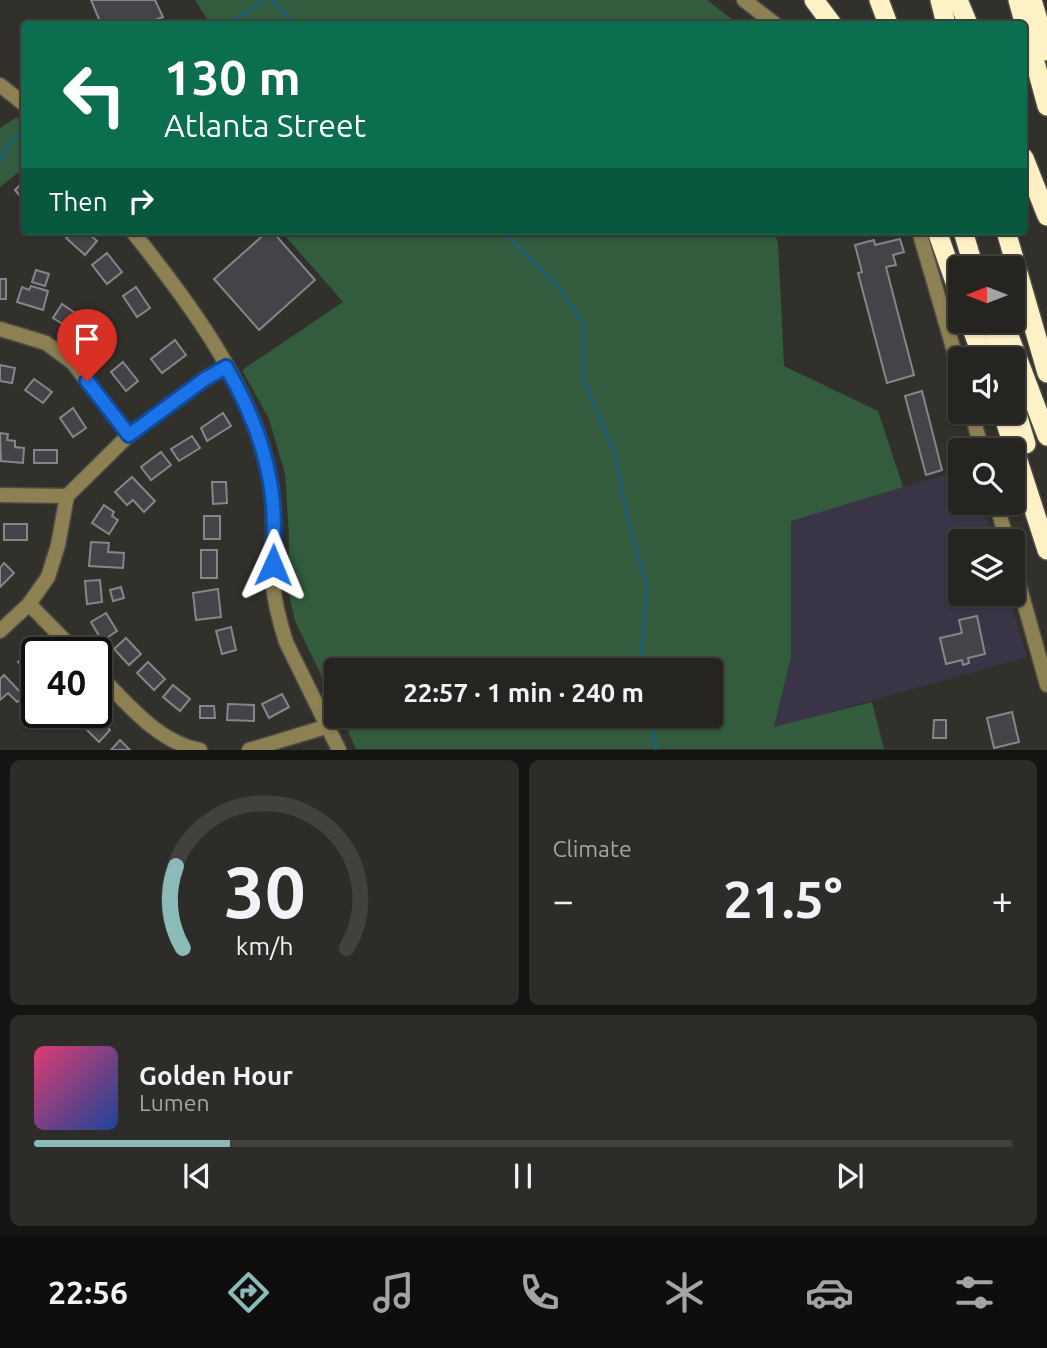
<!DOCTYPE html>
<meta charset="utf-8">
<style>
body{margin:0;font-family:Ubuntu,sans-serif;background:#2d2c29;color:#f1f3f6;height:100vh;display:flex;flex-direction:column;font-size:26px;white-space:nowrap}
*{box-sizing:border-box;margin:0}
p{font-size:23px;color:#a3a4a5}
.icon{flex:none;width:38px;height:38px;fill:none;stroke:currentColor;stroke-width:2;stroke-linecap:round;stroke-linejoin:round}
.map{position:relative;height:750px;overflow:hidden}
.drawer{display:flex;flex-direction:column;gap:10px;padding:10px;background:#141412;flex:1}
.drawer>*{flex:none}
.banner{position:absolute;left:21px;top:21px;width:1006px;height:214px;border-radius:7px;box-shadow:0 2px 5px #0004,0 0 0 2px #42413e;background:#0b6e4f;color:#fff;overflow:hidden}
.needle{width:46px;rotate:270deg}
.buttons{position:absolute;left:948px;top:256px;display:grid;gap:14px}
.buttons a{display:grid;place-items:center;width:77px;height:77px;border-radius:7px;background:#252420;box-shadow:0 2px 5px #0004,0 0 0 2px #42413e;font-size:35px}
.speed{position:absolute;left:21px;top:637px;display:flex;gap:14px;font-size:35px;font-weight:700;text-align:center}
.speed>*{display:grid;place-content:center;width:91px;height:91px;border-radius:50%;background:#252420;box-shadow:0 2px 5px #0004,0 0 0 2px #42413e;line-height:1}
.speed .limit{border:4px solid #111;border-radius:10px;background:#fff;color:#111}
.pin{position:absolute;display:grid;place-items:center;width:60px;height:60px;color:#fff;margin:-72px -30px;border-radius:50% 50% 50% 0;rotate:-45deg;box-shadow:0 0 7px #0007}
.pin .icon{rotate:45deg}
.me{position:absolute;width:77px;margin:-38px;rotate:1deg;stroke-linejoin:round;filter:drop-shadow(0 0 5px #0008)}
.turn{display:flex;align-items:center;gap:24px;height:147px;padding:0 28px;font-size:32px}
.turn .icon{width:91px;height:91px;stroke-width:2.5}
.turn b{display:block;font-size:49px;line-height:60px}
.then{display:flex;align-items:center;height:66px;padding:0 28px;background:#0003;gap:14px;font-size:26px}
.big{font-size:52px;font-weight:600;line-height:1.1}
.drawer .card{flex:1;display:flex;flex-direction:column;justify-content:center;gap:10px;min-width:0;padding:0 24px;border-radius:10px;background:#2d2c29}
.drawer .dial{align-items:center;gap:0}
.dial svg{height:182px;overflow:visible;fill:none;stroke:#42413e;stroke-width:7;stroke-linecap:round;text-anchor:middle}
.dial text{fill:#f1f3f6;stroke:none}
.song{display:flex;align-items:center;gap:21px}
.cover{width:84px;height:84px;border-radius:10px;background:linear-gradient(135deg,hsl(340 70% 55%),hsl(220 70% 35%))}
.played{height:7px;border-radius:4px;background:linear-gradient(90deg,#8bbbb9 20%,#42413e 20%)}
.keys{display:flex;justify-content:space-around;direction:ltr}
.heat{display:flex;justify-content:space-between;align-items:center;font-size:38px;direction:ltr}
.drawer .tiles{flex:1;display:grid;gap:10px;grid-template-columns:1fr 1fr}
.card:last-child{grid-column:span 2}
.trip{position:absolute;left:324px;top:658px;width:399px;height:70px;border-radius:7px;background:#252420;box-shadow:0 2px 5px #0004,0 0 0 2px #42413e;font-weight:600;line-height:70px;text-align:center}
.dock{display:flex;height:112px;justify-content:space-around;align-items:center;background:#0f0e0d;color:#a3a4a5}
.dock .icon{width:49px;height:49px}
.dock .selected{color:#8bbbb9}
.dock b{font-size:32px;color:#f1f3f6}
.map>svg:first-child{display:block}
.industrial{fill:#393546}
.green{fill:#335b3e}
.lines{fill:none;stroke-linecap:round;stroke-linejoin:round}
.stream{stroke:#215d71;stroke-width:3.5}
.building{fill:#464348;stroke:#87858a;stroke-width:2}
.minor-casing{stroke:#4d4c47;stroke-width:17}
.highway-casing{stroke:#4d4c47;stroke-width:22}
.minor{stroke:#8d8052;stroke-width:14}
.highway{stroke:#fdf1c5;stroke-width:19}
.route-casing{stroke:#114b97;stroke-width:18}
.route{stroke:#1a73e8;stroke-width:12}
</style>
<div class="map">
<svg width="1047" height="750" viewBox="0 0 1047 750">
<rect width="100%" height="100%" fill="#31302b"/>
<path class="industrial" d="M961,470V502H982L993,541H961V593H1008L1027,657L774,728L791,657V520Z"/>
<g class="green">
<path d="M195,0H707L738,24H210Z"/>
<path d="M17,117L24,125V168L0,187V128Z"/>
<path d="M281,231H774L778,243L784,366L878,411L903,487L791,521V657L774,727L872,702L884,749H356L341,716H710V670H336V706L295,621L288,590L289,536L285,474L269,419L242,370L343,302Z"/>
</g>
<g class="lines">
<g class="stream">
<path d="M273,0L294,24"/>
<path d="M230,24L263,0"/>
<path d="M0,161L7,146L23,130"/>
<path d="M503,231L559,288L584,325V381L615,455L627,517L647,587L641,656L644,670"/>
<path d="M651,716L656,750"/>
</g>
</g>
<g class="building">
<path d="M91,0H155L163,17L145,24H101Z"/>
<path d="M24,181V201L15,190Z"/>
<path d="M72,231H86L97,241L85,255L66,238Z"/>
<path d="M268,231H272L315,280L259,330L214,279Z"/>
<path d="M900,239L904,252L893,255L896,265L886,267L914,375L887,383L858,273L862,272L855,245L874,240L875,245Z"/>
<path d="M107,253L122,272L107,284L92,265Z"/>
<path d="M36,270L49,274L45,286L32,282Z"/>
<rect x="0" y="279" width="6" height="20"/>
<path d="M31,286L48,291L43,310L17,302L22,287L29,290Z"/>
<path d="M136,287L150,308L137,317L123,296Z"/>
<path d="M62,304L81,317L72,330L53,318Z"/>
<path d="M94,332L111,343L104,354L87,343Z"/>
<path d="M175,340L186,355L162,373L151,359Z"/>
<path d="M123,362L138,381L126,391L111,372Z"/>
<path d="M0,365L15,368L12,383L0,381Z"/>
<path d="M34,379L52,392L43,403L25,390Z"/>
<path d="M922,391L942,470L926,475L905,396Z"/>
<path d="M73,408L86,428L73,437L60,418Z"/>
<path d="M223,413L231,426L207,441L201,428Z"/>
<path d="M0,433L8,434L7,440L15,441V447L24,448L23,463L1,461Z"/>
<path d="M192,436L200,448L179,461L171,449Z"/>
<rect x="34" y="450" width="23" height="13"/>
<path d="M161,452L171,465L151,480L141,467Z"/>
<path d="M132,477L155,501L144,512L133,500L127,505L115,492Z"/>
<path d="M212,482H226L227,503L213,504Z"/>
<path d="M104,505L114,512L112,516L118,520L109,534L92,523Z"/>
<rect x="204" y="516" width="16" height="23"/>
<rect x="4" y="524" width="23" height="16"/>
<path d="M91,542L109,543L108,552L124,553L123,568L89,566Z"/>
<rect x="201" y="550" width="16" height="28"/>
<path d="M4,563L14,573L0,587V568Z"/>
<path d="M100,580L102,602L87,604L85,581Z"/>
<path d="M121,587L124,598L113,601L110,590Z"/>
<path d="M218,589L221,617L196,620L193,593Z"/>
<path d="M106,613L117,631L102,641L91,622Z"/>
<path d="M977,616L985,654L968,658L969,663L963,665L962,660L946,664L940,638L962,633L959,620Z"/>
<path d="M231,627L236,650L222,654L216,631Z"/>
<path d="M126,638L141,654L129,665L114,649Z"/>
<path d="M34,646L41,653H37V670L32,675L18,662Z"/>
<path d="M148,662L165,679L154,690L137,673Z"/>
<path d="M4,675L24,696L17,702L8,693L0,700V679Z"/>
<path d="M173,685L190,699L180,711L163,697Z"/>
<path d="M282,694L289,707L269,718L262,704Z"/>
<path d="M228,704L254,705V721L227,720Z"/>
<path d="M200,706H214L215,718H200Z"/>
<path d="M88,712H92L110,730L99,742L79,722Z"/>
<path d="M1012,712L1019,742L994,748L987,718Z"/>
<path d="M934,720H946V738H933Z"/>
<path d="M120,740L130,750H111Z"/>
</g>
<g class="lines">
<defs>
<g id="minor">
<path d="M744,0L775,24"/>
<path d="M0,85L24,104"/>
<path d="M132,231C189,302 257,392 271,484C276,518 271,551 273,585C275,605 280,623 286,642L339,750"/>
<path d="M919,231L961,375"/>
<path d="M0,329L46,343L73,363L129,435"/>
<path d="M971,411L982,450"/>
<path d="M0,495L67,496"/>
<path d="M996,502L1007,541"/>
<path d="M1013,563L1047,685"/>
<path d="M29,604L77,653"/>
<path d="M0,631L29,604L48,577L58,545L67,496L129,435L205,379L226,367"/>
<path d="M96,672C126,702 157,742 200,750"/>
<path d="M249,750L329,726"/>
</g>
<g id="highway">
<path d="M814,0L832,24"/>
<path d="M879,0L888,24"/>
<path d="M940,0L946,24"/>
<path d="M958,0L968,24"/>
<path d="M1018,0L1047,106"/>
<path d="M1032,0L1047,51"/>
<path d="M1024,158L1047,216"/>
<path d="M937,231L961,299"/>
<path d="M963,231L974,268"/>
<path d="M1006,231L1047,373"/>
<path d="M969,320L983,359"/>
<path d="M990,320L1001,359"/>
<path d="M1003,320L1047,436"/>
<path d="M1013,401L1026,444"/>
<path d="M1002,411L1047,550"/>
</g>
</defs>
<use href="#minor" class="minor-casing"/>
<use href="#highway" class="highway-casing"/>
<use href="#minor" class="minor"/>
<use href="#highway" class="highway"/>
</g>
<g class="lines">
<defs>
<path id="route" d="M87,381L129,435L205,379L226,367C251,410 269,455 273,505C275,525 273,545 273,565"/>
</defs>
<use href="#route" class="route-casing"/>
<use href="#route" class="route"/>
</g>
</svg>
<div class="buttons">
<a><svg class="needle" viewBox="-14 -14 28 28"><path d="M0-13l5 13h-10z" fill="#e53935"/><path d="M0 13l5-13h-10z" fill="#a3a4a5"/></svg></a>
<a><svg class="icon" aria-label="sound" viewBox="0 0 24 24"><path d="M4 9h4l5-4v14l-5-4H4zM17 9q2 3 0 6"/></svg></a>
<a><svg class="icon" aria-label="search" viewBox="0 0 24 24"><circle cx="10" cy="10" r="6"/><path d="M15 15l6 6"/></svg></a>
<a><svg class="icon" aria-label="layers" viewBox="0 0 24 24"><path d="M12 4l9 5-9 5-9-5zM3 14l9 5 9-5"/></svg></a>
</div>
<div class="speed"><div class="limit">40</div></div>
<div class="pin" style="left:87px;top:381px;background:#d93025"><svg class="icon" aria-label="arrive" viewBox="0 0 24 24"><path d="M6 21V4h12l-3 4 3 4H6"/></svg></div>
<svg class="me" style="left:273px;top:565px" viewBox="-20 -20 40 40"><path d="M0-17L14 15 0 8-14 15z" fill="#1a73e8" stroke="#fff" stroke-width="4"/></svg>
<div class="trip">22:57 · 1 min · 240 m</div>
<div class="banner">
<div class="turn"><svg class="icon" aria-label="left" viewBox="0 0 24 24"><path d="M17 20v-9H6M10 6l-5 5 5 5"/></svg><div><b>130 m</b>Atlanta Street</div></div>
<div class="then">Then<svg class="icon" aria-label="right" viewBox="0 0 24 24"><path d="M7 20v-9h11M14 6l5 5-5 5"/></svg></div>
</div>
</div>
<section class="drawer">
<div class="tiles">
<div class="card dial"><svg viewBox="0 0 100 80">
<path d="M14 69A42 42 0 1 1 86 69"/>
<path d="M14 69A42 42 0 0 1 11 33" stroke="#8bbbb9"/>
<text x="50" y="56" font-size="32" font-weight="700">30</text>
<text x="50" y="72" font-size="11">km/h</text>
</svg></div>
<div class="card"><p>Climate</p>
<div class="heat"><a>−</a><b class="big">21.5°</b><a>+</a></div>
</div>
<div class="card">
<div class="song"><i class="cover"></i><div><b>Golden Hour</b><p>Lumen</p></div></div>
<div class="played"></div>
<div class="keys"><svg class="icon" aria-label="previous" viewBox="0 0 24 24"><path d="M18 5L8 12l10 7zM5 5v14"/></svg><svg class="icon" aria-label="pause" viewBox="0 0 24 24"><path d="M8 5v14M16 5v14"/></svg><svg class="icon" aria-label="next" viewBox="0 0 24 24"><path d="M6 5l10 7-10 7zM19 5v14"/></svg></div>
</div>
</div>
</section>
<nav class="dock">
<b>22:56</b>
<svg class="icon selected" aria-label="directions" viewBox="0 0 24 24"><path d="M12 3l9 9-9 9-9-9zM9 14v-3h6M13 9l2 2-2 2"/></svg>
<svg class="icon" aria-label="music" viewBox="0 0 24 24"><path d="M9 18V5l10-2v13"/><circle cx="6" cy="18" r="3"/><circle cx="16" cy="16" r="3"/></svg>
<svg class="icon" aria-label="phone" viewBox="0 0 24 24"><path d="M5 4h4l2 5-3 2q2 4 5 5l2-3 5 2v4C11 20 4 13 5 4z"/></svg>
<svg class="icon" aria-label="climate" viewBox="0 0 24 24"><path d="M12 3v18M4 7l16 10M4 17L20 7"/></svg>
<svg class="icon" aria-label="car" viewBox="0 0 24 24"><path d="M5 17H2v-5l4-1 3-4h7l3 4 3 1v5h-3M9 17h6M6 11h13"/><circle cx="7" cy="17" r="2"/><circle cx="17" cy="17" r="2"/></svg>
<svg class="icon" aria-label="filters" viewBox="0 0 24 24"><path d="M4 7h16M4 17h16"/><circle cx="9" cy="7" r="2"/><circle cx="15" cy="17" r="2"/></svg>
</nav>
